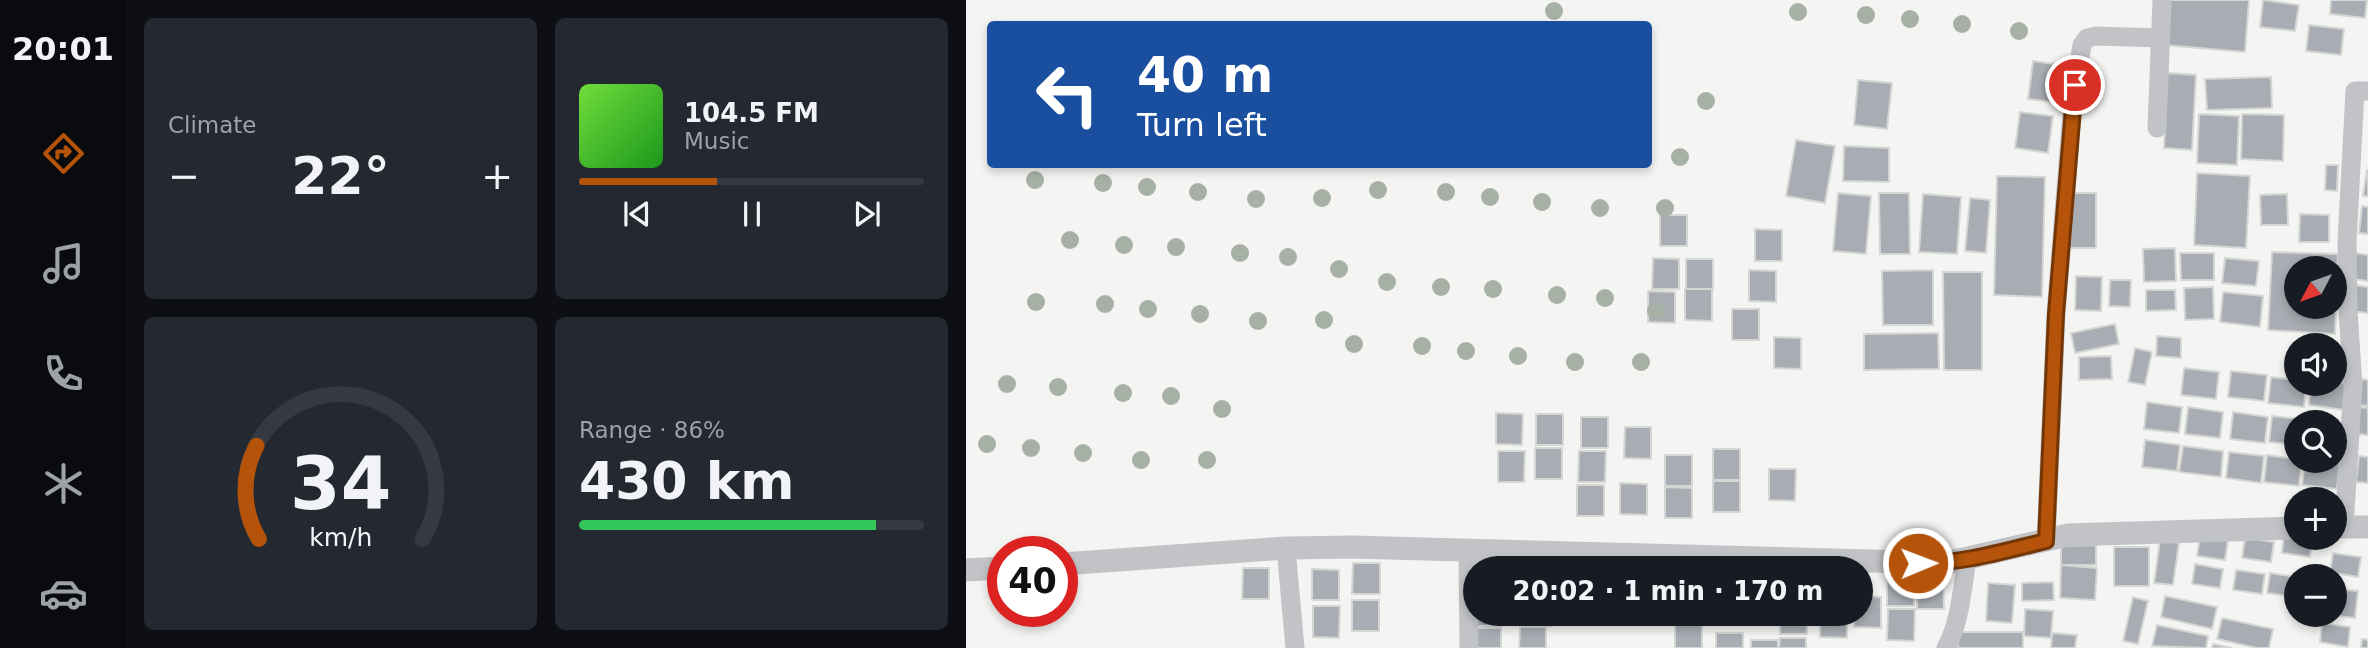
<!DOCTYPE html>
<meta charset="utf-8">
<style>
body{margin:0;font-family:"DejaVu Sans",sans-serif;background:#242831;color:#f1f3f6;height:100vh;display:flex;flex-direction:column;font-size:26px;white-space:nowrap}
*{box-sizing:border-box;margin:0}
p{font-size:23px;color:#9ea1a6}
.icon{flex:none;width:38px;height:38px;fill:none;stroke:currentColor;stroke-width:2;stroke-linecap:round;stroke-linejoin:round}
.map{position:relative;flex:1;overflow:hidden}
.drawer{display:flex;flex-direction:column;gap:18px;padding:18px;background:#0d0f14;width:840px}
.drawer>*{flex:none}
.banner{position:absolute;left:21px;top:21px;width:665px;height:147px;border-radius:7px;box-shadow:0 4px 10px #0003;background:#1a4fa0;color:#fff;overflow:hidden}
.needle{width:46px;rotate:229deg}
.buttons{position:absolute;left:1318px;top:256px;display:grid;gap:14px}
.buttons a{display:grid;place-items:center;width:63px;height:63px;border-radius:50%;background:#171b24;box-shadow:0 4px 10px #0003;font-size:35px}
.speed{position:absolute;left:21px;top:536px;display:flex;gap:14px;font-size:35px;font-weight:700;text-align:center}
.speed>*{display:grid;place-content:center;width:91px;height:91px;border-radius:50%;background:#171b24;box-shadow:0 4px 10px #0003;line-height:1}
.speed .limit{border:10px solid #d22;background:#fff;color:#111}
.pin{position:absolute;display:grid;place-items:center;width:60px;height:60px;color:#fff;margin:-30px;border:4px solid #fff;border-radius:50%;box-shadow:0 2px 7px #0007}
.me{position:absolute;width:77px;margin:-38px;rotate:89deg;stroke-linejoin:round;filter:drop-shadow(0 0 5px #0008)}
.turn{display:flex;align-items:center;gap:24px;height:147px;padding:0 35px;font-size:32px}
.turn .icon{width:91px;height:91px;stroke-width:2.5}
.turn b{display:block;font-size:49px;line-height:60px}
.big{font-size:52px;font-weight:800;line-height:1.1}
.drawer .tile{flex:1;display:flex;flex-direction:column;justify-content:center;gap:10px;min-width:0;padding:0 24px;border-radius:10px;background:#242831}
.drawer .dial{align-items:center;gap:0}
.dial svg{height:182px;overflow:visible;fill:none;stroke:#363941;stroke-width:7;stroke-linecap:round;text-anchor:middle}
.dial text{fill:#f1f3f6;stroke:none}
.song{display:flex;align-items:center;gap:21px}
.cover{width:84px;height:84px;border-radius:10px;background:linear-gradient(135deg,hsl(100 70% 55%),hsl(120 70% 35%))}
.played{height:7px;border-radius:4px;background:linear-gradient(90deg,#b45309 40%,#363941 40%)}
.keys{display:flex;justify-content:space-around;direction:ltr}
.heat{display:flex;justify-content:space-between;align-items:center;font-size:38px;direction:ltr}
.charge{height:10px;border-radius:5px;background:linear-gradient(90deg,#34c759 86%,#363941 0)}
.drawer .tiles{flex:1;display:grid;gap:18px;grid-template-columns:repeat(2,1fr)}
.trip{position:absolute;left:497px;top:556px;width:410px;height:70px;border-radius:35px;background:#171b24;box-shadow:0 4px 10px #0003;font-weight:800;line-height:70px;text-align:center}
main{display:flex;flex:1;min-height:0}
.dock{display:flex;flex-direction:column;width:126px;justify-content:space-around;align-items:center;background:#090b0e;color:#9ea1a6}
.dock .icon{width:49px;height:49px}
.dock .selected{color:#b45309}
.dock b{font-size:32px;color:#f1f3f6}
.map>svg:first-child{display:block}
.building{fill:#a8adb3;stroke:#d6d6d4;stroke-width:2;fill-rule:evenodd}
.lines{fill:none;stroke-linecap:round;stroke-linejoin:round}
.minor{stroke:#c1c3c6;stroke-width:19}
.tertiary{stroke:#c1c3c6;stroke-width:23}
.tree{fill:#a6b0a5}
.route-casing{stroke:#753606;stroke-width:18}
.route{stroke:#b45309;stroke-width:12}
</style>
<main>
<nav class="dock">
<b>20:01</b>
<svg class="icon selected" aria-label="directions" viewBox="0 0 24 24"><path d="M12 3l9 9-9 9-9-9zM9 14v-3h6M13 9l2 2-2 2"/></svg>
<svg class="icon" aria-label="music" viewBox="0 0 24 24"><path d="M9 18V5l10-2v13"/><circle cx="6" cy="18" r="3"/><circle cx="16" cy="16" r="3"/></svg>
<svg class="icon" aria-label="phone" viewBox="0 0 24 24"><path d="M5 4h4l2 5-3 2q2 4 5 5l2-3 5 2v4C11 20 4 13 5 4z"/></svg>
<svg class="icon" aria-label="climate" viewBox="0 0 24 24"><path d="M12 3v18M4 7l16 10M4 17L20 7"/></svg>
<svg class="icon" aria-label="car" viewBox="0 0 24 24"><path d="M5 17H2v-5l4-1 3-4h7l3 4 3 1v5h-3M9 17h6M6 11h13"/><circle cx="7" cy="17" r="2"/><circle cx="17" cy="17" r="2"/></svg>
</nav>
<section class="drawer">
<div class="tiles">
<div class="tile"><p>Climate</p>
<div class="heat"><a>−</a><b class="big">22°</b><a>+</a></div>
</div>
<div class="tile">
<div class="song"><i class="cover"></i><div><b>104.5 FM</b><p>Music</p></div></div>
<div class="played"></div>
<div class="keys"><svg class="icon" aria-label="previous" viewBox="0 0 24 24"><path d="M18 5L8 12l10 7zM5 5v14"/></svg><svg class="icon" aria-label="pause" viewBox="0 0 24 24"><path d="M8 5v14M16 5v14"/></svg><svg class="icon" aria-label="next" viewBox="0 0 24 24"><path d="M6 5l10 7-10 7zM19 5v14"/></svg></div>
</div>
<div class="tile dial"><svg viewBox="0 0 100 80">
<path d="M14 69A42 42 0 1 1 86 69"/>
<path d="M14 69A42 42 0 0 1 13 28" stroke="#b45309"/>
<text x="50" y="56" font-size="32" font-weight="700">34</text>
<text x="50" y="72" font-size="11">km/h</text>
</svg></div>
<div class="tile"><p>Range · 86%</p><b class="big">430 km</b><div class="charge"></div></div>
</div>
</section>
<div class="map">
<svg width="1402" height="648" viewBox="0 0 1402 648">
<rect width="100%" height="100%" fill="#f4f5f2"/>
<g class="building">
<path d="M1203,0H1283L1279,52L1199,45Z"/>
<path d="M1297,0L1333,5L1329,31L1294,27Z"/>
<path d="M1365,0H1401L1399,18L1364,14Z"/>
<path d="M1343,25L1378,29L1375,55L1340,51Z"/>
<path d="M1067,61L1096,65L1092,103L1062,99Z"/>
<path d="M1201,73L1230,75L1226,150L1198,148Z"/>
<path d="M1305,77L1306,108L1241,110L1239,79Z"/>
<path d="M892,80L926,83L921,129L888,125Z"/>
<path d="M1054,112L1087,116L1082,153L1049,148Z"/>
<path d="M1233,114L1273,116L1271,165L1231,163Z"/>
<path d="M1276,114L1318,115L1317,161L1275,159Z"/>
<path d="M830,140L869,146L859,203L820,196Z"/>
<path d="M878,146L923,148V182L877,181Z"/>
<path d="M1360,165H1372L1371,191L1359,190Z"/>
<path d="M1401,170H1402V196H1397Z"/>
<path d="M1231,173L1284,176L1280,248L1228,245Z"/>
<path d="M1031,176L1079,177L1076,297L1028,295Z"/>
<path d="M872,193L905,196L900,254L867,251Z"/>
<path d="M913,193H943L944,254H914Z"/>
<path d="M1104,193H1130V248H1103Z"/>
<path d="M957,194L995,197L991,254L953,252Z"/>
<path d="M1321,194L1322,225H1295L1294,195Z"/>
<path d="M1004,198L1024,200L1020,253L999,251Z"/>
<path d="M1396,206L1402,207V234L1393,233Z"/>
<path d="M1334,214L1363,215V242H1333Z"/>
<rect x="694" y="215" width="27" height="31"/>
<path d="M789,229L816,230V261H789Z"/>
<path d="M1209,248L1210,281L1178,282L1177,249Z"/>
<path d="M1306,252L1372,254L1369,334L1302,330ZM1330,268H1368V306H1330Z"/>
<path d="M1214,253H1248V280H1215Z"/>
<path d="M1389,253L1402,255V281L1386,279Z"/>
<path d="M687,258L713,259V289H686Z"/>
<path d="M1259,258L1293,261L1290,286L1256,283Z"/>
<rect x="720" y="259" width="27" height="31"/>
<path d="M783,270L810,271V302L783,301Z"/>
<path d="M967,270V325H917L916,271Z"/>
<path d="M977,272H1016V370H978Z"/>
<path d="M1110,276L1136,277L1135,311L1109,310Z"/>
<path d="M1144,280H1165L1164,307L1143,306Z"/>
<path d="M1388,285L1402,287V313L1385,311Z"/>
<path d="M1247,287L1248,319L1219,320L1218,288Z"/>
<path d="M719,289H746V321L719,320Z"/>
<path d="M1180,290H1209L1210,310L1180,311Z"/>
<path d="M682,291L709,292V323L682,322Z"/>
<path d="M1257,292L1297,296L1294,327L1254,322Z"/>
<rect x="766" y="309" width="27" height="31"/>
<path d="M1149,324L1153,344L1109,353L1105,333Z"/>
<path d="M972,333L973,369L898,370V334Z"/>
<path d="M1191,336L1215,338V358L1190,356Z"/>
<path d="M808,337L835,338V369L808,368Z"/>
<path d="M1169,348L1186,352L1179,385L1162,382Z"/>
<path d="M1145,356L1146,379L1113,380V357Z"/>
<path d="M1218,368L1253,372L1250,399L1215,395Z"/>
<path d="M1265,371L1301,375L1298,401L1262,397Z"/>
<path d="M1305,377L1330,380V383H1340L1338,407L1302,403Z"/>
<path d="M1396,379L1402,380V406L1393,405Z"/>
<path d="M1368,382L1381,383L1378,410L1343,405L1345,383Z"/>
<path d="M1181,402L1216,407L1213,433L1178,429Z"/>
<path d="M1222,407L1257,412L1254,438L1219,434Z"/>
<path d="M1394,407L1402,408V435L1391,434Z"/>
<path d="M1267,412L1302,417L1299,443L1264,439Z"/>
<path d="M530,413L557,414L556,445L530,444Z"/>
<rect x="570" y="414" width="27" height="31"/>
<path d="M1306,416L1341,420V422H1330V445L1303,442Z"/>
<rect x="615" y="417" width="27" height="31"/>
<path d="M1368,424L1378,425L1375,451H1368Z"/>
<path d="M659,427H685V459L658,458Z"/>
<path d="M1179,440L1214,445L1211,471L1176,467Z"/>
<path d="M1217,446L1257,451L1255,477L1213,472Z"/>
<rect x="569" y="448" width="27" height="31"/>
<rect x="747" y="449" width="27" height="31"/>
<path d="M532,451H559L558,482H532Z"/>
<path d="M613,451H640L639,482H612Z"/>
<path d="M1263,452L1298,456L1295,483L1260,478Z"/>
<rect x="699" y="455" width="27" height="31"/>
<path d="M1301,455L1336,460L1333,486L1298,482Z"/>
<path d="M1393,456L1402,457V483L1390,482Z"/>
<path d="M1339,460L1374,463L1371,489L1336,485Z"/>
<path d="M803,469H830L829,501L803,500Z"/>
<rect x="747" y="481" width="27" height="31"/>
<path d="M654,483L681,484V515L654,514Z"/>
<rect x="611" y="485" width="27" height="31"/>
<path d="M699,487L726,488V518H699Z"/>
<path d="M1318,533L1330,537H1347L1344,557L1316,553Z"/>
<path d="M1234,536L1262,540L1259,560L1231,556Z"/>
<path d="M1279,538L1308,542L1305,562L1276,558Z"/>
<path d="M1194,540L1213,543L1207,585L1188,583Z"/>
<path d="M1130,545V565H1095V546Z"/>
<rect x="1148" y="547" width="35" height="39"/>
<path d="M1367,553L1395,557L1392,577L1364,572Z"/>
<rect x="516" y="556" width="27" height="13"/>
<path d="M559,561L586,562V569H559Z"/>
<path d="M387,563H414V594H386Z"/>
<path d="M1229,564L1257,569L1254,588L1226,584Z"/>
<path d="M1095,565L1131,568L1129,600L1094,598Z"/>
<path d="M277,568H303V599H276Z"/>
<path d="M346,569L373,570V600H346Z"/>
<path d="M1270,570L1299,574L1296,594L1267,590Z"/>
<path d="M1304,573L1330,577L1329,597L1301,593Z"/>
<rect x="921" y="575" width="27" height="31"/>
<path d="M951,578H977L978,609H951Z"/>
<path d="M1087,582L1088,600L1056,601V583Z"/>
<path d="M1022,583L1049,585L1046,623L1020,621Z"/>
<path d="M1368,589L1392,591L1389,618L1358,614H1368Z"/>
<path d="M894,596L915,597V628L888,627V614H894Z"/>
<path d="M1199,596L1251,607L1246,629L1195,617Z"/>
<path d="M1167,597L1182,601L1172,644L1157,641Z"/>
<rect x="386" y="600" width="27" height="31"/>
<path d="M347,606H374L373,638L347,637Z"/>
<path d="M922,609H949L948,641L921,640Z"/>
<path d="M1059,609L1087,611L1085,638L1058,636Z"/>
<path d="M509,614H535V626H508Z"/>
<rect x="559" y="614" width="26" height="12"/>
<rect x="600" y="614" width="27" height="5"/>
<rect x="814" y="614" width="27" height="20"/>
<path d="M854,614H881V638L854,637Z"/>
<rect x="709" y="617" width="27" height="31"/>
<path d="M1256,618L1307,629L1303,648H1291L1251,639Z"/>
<path d="M1356,623L1384,627L1382,647L1354,642Z"/>
<path d="M1191,625L1242,636L1240,648L1186,646Z"/>
<path d="M554,627H580V648H553Z"/>
<rect x="508" y="628" width="27" height="20"/>
<rect x="992" y="632" width="65" height="16"/>
<rect x="750" y="633" width="27" height="15"/>
<path d="M1086,633L1111,635L1109,648H1085Z"/>
<path d="M814,638H840V648H813Z"/>
<path d="M1396,639L1402,640V648H1395Z"/>
<rect x="785" y="640" width="27" height="8"/>
<path d="M1247,644L1266,648H1246Z"/>
</g>
<g class="lines">
<g class="minor">
<path d="M1191,128L1196,0"/>
<path d="M1378,526L1387,386L1382,311L1381,242L1389,91H1402"/>
<path d="M1080,541L1090,314L1107,100L1116,45L1121,38L1130,36L1195,38"/>
<path d="M320,548L329,648"/>
<path d="M502,550L503,648"/>
<path d="M980,648C994,623 996,589 1001,560"/>
</g>
<g class="tertiary">
<path d="M1368,527H1402"/>
<path d="M96,564L320,548L386,547L980,563L1102,535L1330,528"/>
<path d="M0,570L37,568"/>
</g>
</g>
<g class="tree">
<circle cx="588" cy="11" r="9"/>
<circle cx="832" cy="12" r="9"/>
<circle cx="900" cy="15" r="9"/>
<circle cx="944" cy="19" r="9"/>
<circle cx="996" cy="24" r="9"/>
<circle cx="1053" cy="31" r="9"/>
<circle cx="740" cy="101" r="9"/>
<circle cx="714" cy="157" r="9"/>
<circle cx="69" cy="180" r="9"/>
<circle cx="137" cy="183" r="9"/>
<circle cx="181" cy="187" r="9"/>
<circle cx="412" cy="190" r="9"/>
<circle cx="232" cy="192" r="9"/>
<circle cx="480" cy="192" r="9"/>
<circle cx="524" cy="197" r="9"/>
<circle cx="356" cy="198" r="9"/>
<circle cx="290" cy="199" r="9"/>
<circle cx="576" cy="202" r="9"/>
<circle cx="634" cy="208" r="9"/>
<circle cx="699" cy="208" r="9"/>
<circle cx="104" cy="240" r="9"/>
<circle cx="158" cy="245" r="9"/>
<circle cx="210" cy="247" r="9"/>
<circle cx="274" cy="253" r="9"/>
<circle cx="322" cy="257" r="9"/>
<circle cx="373" cy="269" r="9"/>
<circle cx="421" cy="282" r="9"/>
<circle cx="475" cy="287" r="9"/>
<circle cx="527" cy="289" r="9"/>
<circle cx="591" cy="295" r="9"/>
<circle cx="639" cy="298" r="9"/>
<circle cx="70" cy="302" r="9"/>
<circle cx="139" cy="304" r="9"/>
<circle cx="182" cy="309" r="9"/>
<circle cx="690" cy="311" r="9"/>
<circle cx="234" cy="314" r="9"/>
<circle cx="358" cy="320" r="9"/>
<circle cx="292" cy="321" r="9"/>
<circle cx="388" cy="344" r="9"/>
<circle cx="456" cy="346" r="9"/>
<circle cx="500" cy="351" r="9"/>
<circle cx="552" cy="356" r="9"/>
<circle cx="609" cy="362" r="9"/>
<circle cx="675" cy="362" r="9"/>
<circle cx="41" cy="384" r="9"/>
<circle cx="92" cy="387" r="9"/>
<circle cx="157" cy="393" r="9"/>
<circle cx="205" cy="396" r="9"/>
<circle cx="256" cy="409" r="9"/>
<circle cx="21" cy="444" r="9"/>
<circle cx="65" cy="448" r="9"/>
<circle cx="117" cy="453" r="9"/>
<circle cx="175" cy="460" r="9"/>
<circle cx="241" cy="460" r="9"/>
</g>
<g class="lines">
<defs>
<path id="route" d="M952,563C996,564 1038,551 1080,541L1090,314L1109,85"/>
</defs>
<use href="#route" class="route-casing"/>
<use href="#route" class="route"/>
</g>
</svg>
<div class="buttons">
<a><svg class="needle" viewBox="-14 -14 28 28"><path d="M0-13l5 13h-10z" fill="#e53935"/><path d="M0 13l5-13h-10z" fill="#9ea1a6"/></svg></a>
<a><svg class="icon" aria-label="sound" viewBox="0 0 24 24"><path d="M4 9h4l5-4v14l-5-4H4zM17 9q2 3 0 6"/></svg></a>
<a><svg class="icon" aria-label="search" viewBox="0 0 24 24"><circle cx="10" cy="10" r="6"/><path d="M15 15l6 6"/></svg></a>
<a>+</a>
<a>−</a>
</div>
<div class="speed"><div class="limit">40</div></div>
<div class="pin" style="left:1109px;top:85px;background:#d93025"><svg class="icon" aria-label="arrive" viewBox="0 0 24 24"><path d="M6 21V4h12l-3 4 3 4H6"/></svg></div>
<svg class="me" style="left:952px;top:563px" viewBox="-20 -20 40 40"><circle r="17" fill="#b45309" stroke="#fff" stroke-width="3"/><path d="M0-11L8 9 0 5-8 9z" fill="#fff"/></svg>
<div class="trip">20:02 · 1 min · 170 m</div>
<div class="banner">
<div class="turn"><svg class="icon" aria-label="left" viewBox="0 0 24 24"><path d="M17 20v-9H6M10 6l-5 5 5 5"/></svg><div><b>40 m</b>Turn left</div></div>
</div>
</div>
</main>
